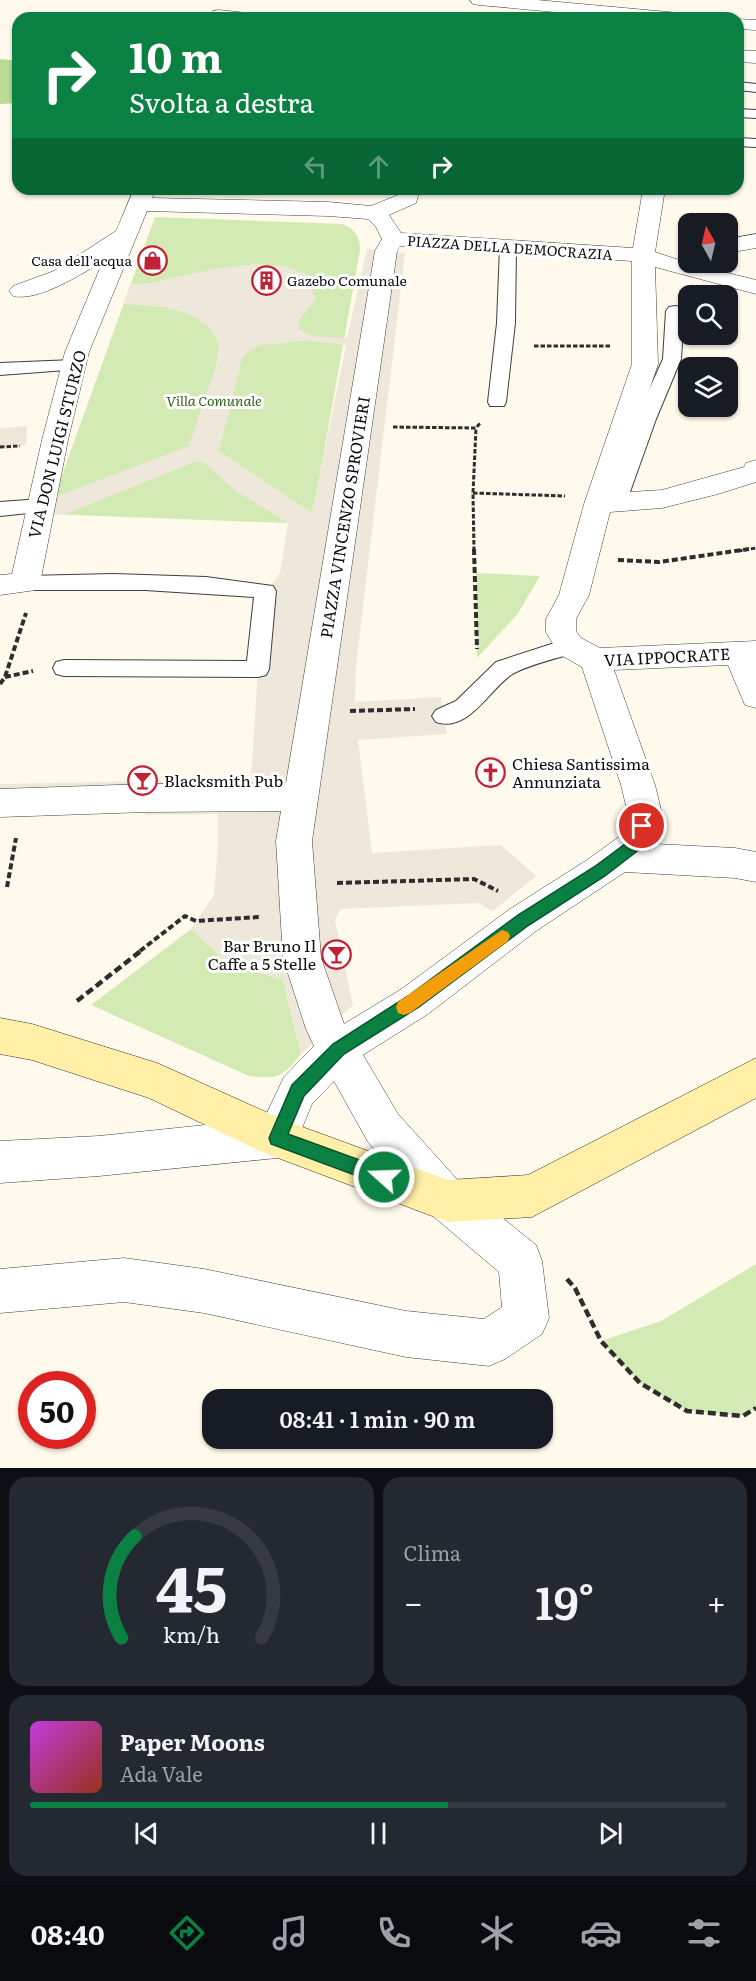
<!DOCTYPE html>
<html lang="it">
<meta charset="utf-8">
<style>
body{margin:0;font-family:Literata,serif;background:#242831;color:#f1f3f6;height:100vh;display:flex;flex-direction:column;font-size:22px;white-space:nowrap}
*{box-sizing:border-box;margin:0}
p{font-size:20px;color:#9ea1a6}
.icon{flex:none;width:33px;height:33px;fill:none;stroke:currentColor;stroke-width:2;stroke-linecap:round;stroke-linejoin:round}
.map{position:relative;height:1468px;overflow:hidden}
.panel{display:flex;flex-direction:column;gap:9px;padding:9px;background:#0d0f14;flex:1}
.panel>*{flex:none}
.banner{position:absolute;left:12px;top:12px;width:732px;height:183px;border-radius:18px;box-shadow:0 2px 4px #0004;background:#0b8043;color:#fff;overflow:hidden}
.needle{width:39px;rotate:352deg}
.tools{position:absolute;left:678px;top:213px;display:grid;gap:12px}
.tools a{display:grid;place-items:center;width:60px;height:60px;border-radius:12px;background:#171b24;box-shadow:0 2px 4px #0004;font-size:30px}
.speed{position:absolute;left:18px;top:1371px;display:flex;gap:12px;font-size:30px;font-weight:700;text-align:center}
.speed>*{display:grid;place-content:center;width:78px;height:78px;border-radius:50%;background:#171b24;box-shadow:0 2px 4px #0004;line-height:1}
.speed .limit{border:9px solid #d22;background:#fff;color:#111}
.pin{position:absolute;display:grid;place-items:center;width:51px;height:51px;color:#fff;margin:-26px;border:3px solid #fff;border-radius:50%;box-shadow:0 2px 6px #0007}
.me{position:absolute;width:66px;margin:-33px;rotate:290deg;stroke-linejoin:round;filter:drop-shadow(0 0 4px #0008)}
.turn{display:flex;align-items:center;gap:21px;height:126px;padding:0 18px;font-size:27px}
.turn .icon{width:78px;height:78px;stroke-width:2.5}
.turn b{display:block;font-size:42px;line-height:51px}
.lanes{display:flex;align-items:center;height:57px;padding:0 18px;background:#0003;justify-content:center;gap:30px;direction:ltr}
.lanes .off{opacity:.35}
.big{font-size:45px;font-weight:600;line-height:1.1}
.panel .tile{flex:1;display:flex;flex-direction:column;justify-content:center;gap:9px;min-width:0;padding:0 21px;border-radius:18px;background:#242831}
.panel .dial{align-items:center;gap:0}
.dial svg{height:156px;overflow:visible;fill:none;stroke:#363941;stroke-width:7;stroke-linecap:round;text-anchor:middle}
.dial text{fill:#f1f3f6;stroke:none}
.song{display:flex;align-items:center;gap:18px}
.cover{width:72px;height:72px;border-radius:9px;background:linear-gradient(135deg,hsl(290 70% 55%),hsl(10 70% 35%))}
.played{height:6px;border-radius:3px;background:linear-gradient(90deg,#0b8043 60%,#363941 60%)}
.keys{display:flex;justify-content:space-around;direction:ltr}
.heat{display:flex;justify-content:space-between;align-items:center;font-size:33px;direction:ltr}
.panel .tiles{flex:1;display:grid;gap:9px;grid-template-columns:1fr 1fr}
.tile:last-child{grid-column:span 2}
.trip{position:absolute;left:202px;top:1389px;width:351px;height:60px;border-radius:18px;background:#171b24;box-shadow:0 2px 4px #0004;font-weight:600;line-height:60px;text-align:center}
.dock{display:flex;height:96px;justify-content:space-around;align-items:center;background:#090b0e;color:#9ea1a6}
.dock .icon{width:42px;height:42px}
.dock .on{color:#0b8043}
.dock b{font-size:27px;color:#f1f3f6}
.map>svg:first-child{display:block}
.green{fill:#d4eab5}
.forest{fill:#b9db94}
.plaza{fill:#eee8db;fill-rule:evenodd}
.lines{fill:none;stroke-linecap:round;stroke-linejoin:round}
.lane-casing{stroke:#3f3f3f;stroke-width:2}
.street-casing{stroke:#3f3f3f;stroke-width:1}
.secondary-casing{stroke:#2e2e2e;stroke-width:1}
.path-far2{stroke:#2e2e2e;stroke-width:3;stroke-dasharray:4.5 2;stroke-linecap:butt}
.path-far1{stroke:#2e2e2e;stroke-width:4;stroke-dasharray:6 3;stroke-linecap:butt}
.path{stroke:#2e2e2e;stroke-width:4.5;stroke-dasharray:8 4;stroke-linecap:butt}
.lane{fill:#fff;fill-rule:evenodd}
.street{fill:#fff;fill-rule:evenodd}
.secondary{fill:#ffefa7;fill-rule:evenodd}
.route{fill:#0b8043;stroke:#07532c;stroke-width:1.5}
.slow{fill:#f59e0b}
.labels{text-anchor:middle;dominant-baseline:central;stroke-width:6;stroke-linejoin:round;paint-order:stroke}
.far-street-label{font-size:14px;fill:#0c0c0c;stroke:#fff}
.far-poi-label{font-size:14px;fill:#0c0c0c;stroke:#fff;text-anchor:end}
.far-park-label{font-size:14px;font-style:italic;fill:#30651b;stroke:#fff}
.street-label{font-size:16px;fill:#0c0c0c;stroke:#fff}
.poi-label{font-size:16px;fill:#0c0c0c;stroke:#fff;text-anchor:start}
</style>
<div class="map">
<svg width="756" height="1468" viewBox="0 0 756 1468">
<rect width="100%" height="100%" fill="#fffaec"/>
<g class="green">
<path d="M155,217L342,224C355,229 360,236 360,250L311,524L48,514Z"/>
<path d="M476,573L540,576L517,615L477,658Z"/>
<path d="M191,929L227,962L283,980L301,1054C284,1076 278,1080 249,1076L91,1005Z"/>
<path d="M756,1264V1408L743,1416L687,1411L640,1383L601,1341L661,1321Z"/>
</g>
<path class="forest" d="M0,59L18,61V103L0,104Z"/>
<g class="plaza">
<path d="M367,249L405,253L356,666L355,702L441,697L447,734L358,740L372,853L501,845L536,876L493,911L478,903L340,909L335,920L353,1005L301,1054L283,980L227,962L191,929L214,895L218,844V814L145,815L147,798L0,803V784L251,779L258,669L269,589L280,573L288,523L236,491L202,461L190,464L63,515L48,514L55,497L189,446L216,366L219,343L208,326L189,314L164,307L123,304L131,284L150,283L214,269L254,264L283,266L306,274L316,299L300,319L298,328L311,336L347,338ZM307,341L346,345L312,513L219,451L243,356L259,345Z"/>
<path d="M27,426L26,445L0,446V428Z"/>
</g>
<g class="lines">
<defs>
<g id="lane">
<path d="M738,82L756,84V92L738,90Z"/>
<path d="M738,109L756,110V118L738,117Z"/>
<path d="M738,138L756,139V147L738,146Z"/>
<path d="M508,242L516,247L515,323L506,402L504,406H490L488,402L497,323L500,247Z"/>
<path d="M675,306L681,307L684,311L681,359L656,419L626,503L623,508L616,510L609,508L606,503L636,419L663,359L666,311L669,307Z"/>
<path d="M74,360L80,361L83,365L80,369L0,375V363Z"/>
<path d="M41,499L48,501L51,506L48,511L0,516V502Z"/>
<path d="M114,574L206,577L273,586L276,591L269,669L266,675L258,677L64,676L56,674L53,668L56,662L64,660L247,661L254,597L145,590H25L17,588L14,583L17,578L25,576Z"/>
<path d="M570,638L578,640L581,646L578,652C561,657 524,666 511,675C489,690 468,733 436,722L432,716L436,710L456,701L496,662Z"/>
</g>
<g id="street">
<path d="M470,0H537L679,13L685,14L688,18H620L479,5L473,4Z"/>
<path d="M219,10L256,14L259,18H212L210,15L213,11Z"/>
<path d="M738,19L756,20V30L738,29Z"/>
<path d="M738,50L756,51V63L738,62Z"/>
<path d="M134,189H156L152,198L328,202L371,206L398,195V189H420L416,203L389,215L401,233L633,248L643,189H665L655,252L691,264L756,280V294L655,267L658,364L615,493L662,490L744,467L746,463L756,460V482L718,494L662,508L610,512L589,595L576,619V631L581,638L600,648L756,641V708L745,705L728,665L614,670L655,785L661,810L655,844L735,848L756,852V882L735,878L625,872L536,931L428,1014L363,1055L398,1114L463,1186L536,1245L542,1261L549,1318L542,1334L505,1359L489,1366L406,1357L204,1313L124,1302L0,1313V1269L124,1258L204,1269L406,1311L484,1319L502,1307L499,1272L433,1216L368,1142L334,1081L312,1104L292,1152L277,1158L99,1176L0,1183V1141L99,1136L264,1119L284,1077L314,1046L306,1029L283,958L276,841L281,811L147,812L0,817V789L147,784L286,783L375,251L382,239L376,227L368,219L328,216L147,211L89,352L68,440L40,583L36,590L0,595V575L12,574L42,440L65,352L103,261C82,274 38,302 13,296L9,291L13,286L54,271L116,231ZM400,246L632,261V364L584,504L559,595L546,619V632L559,654L582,667L621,785L627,810L623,834L587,860L510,909L400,990L344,1024L321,958L312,841L397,251Z"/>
<path d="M756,234V248L728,253V239Z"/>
</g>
<path id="secondary" d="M0,1018L32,1024L157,1063L286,1121L448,1180L528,1175L756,1058V1098L532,1217L448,1222L262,1152L149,1098L32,1060L0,1054Z"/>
</defs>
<use href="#lane" class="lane-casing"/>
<use href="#street" class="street-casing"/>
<use href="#secondary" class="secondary-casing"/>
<g class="path-far2">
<path d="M534,346H611"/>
<path d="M393,427L476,428L481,422"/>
<path d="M0,447L20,446"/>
<path d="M473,493L565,496"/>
<path d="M474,551L473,493L476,428"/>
<path d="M738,551L756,548"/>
</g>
<g class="path-far1">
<path d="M474,549L477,649"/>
<path d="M618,560L659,562L749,549"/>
<path d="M5,677L33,671"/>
<path d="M0,684L5,677L26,613"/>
<path d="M350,711L415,709"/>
<path d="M337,883L474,879L498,891"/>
<path d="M7,887L16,838"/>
<path d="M140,951L185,916L196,921L259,917"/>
</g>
<g class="path">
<path d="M77,1001L142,950"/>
<path d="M567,1279L575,1288L601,1341L640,1383L687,1411L743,1416L756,1408"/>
</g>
<use href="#lane" class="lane"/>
<use href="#street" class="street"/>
<use href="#secondary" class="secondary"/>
</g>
<path class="route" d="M642,820L647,822L649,826L645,845L605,876L529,925L419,1007L344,1054L304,1096L288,1134L390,1171L393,1177L390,1183L384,1186L271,1144L269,1138L292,1085L333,1044L408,996L518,915L594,867L633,838L636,822Z"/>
<path class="slow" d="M502,930L508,932L510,936L508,941L410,1013L404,1015L398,1013L396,1007L398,1002Z"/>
<defs>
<symbol id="shop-ring" viewBox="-11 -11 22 22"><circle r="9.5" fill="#fff" stroke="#c02134" stroke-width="1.5"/><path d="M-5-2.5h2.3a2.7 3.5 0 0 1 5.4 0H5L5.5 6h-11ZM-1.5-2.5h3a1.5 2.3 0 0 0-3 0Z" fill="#c02134"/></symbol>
<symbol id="building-ring" viewBox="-11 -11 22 22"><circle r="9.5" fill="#fff" stroke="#c02134" stroke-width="1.5"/><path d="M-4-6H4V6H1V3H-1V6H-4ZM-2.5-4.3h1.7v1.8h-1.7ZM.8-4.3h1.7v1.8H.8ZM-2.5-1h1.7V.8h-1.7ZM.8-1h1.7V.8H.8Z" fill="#c02134"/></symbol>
<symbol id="church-ring" viewBox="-11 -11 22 22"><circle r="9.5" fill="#fff" stroke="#c02134" stroke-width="1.5"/><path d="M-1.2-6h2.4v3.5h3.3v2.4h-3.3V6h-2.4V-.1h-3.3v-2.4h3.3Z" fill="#c02134"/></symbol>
<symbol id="bar-ring" viewBox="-11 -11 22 22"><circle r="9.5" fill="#fff" stroke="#c02134" stroke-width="1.5"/><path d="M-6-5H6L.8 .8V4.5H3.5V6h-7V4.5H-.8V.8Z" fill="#c02134"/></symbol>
</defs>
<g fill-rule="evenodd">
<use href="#shop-ring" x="136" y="244" width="33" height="33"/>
<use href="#building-ring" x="250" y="264" width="33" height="33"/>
<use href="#church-ring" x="474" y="756" width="33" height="33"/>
<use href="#bar-ring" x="126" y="764" width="33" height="33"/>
<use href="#bar-ring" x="320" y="938" width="33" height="33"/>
</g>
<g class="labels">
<g class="far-street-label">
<text transform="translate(510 247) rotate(4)">PIAZZA DELLA DEMOCRAZIA</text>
</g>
<g class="far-poi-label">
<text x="132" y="260">Casa dell'acqua</text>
<text x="287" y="280" text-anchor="start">Gazebo Comunale</text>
</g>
<g class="far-park-label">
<text x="214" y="400">Villa Comunale</text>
</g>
<g class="street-label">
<text transform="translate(56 444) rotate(-76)">VIA DON LUIGI STURZO</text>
<text transform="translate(344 517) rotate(-81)">PIAZZA VINCENZO SPROVIERI</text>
<text transform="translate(667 656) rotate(-3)">VIA IPPOCRATE</text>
</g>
<g class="poi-label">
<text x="512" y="763">Chiesa Santissima<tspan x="512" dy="18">Annunziata</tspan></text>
<text x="164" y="780">Blacksmith Pub</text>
<text x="316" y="945" text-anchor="end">Bar Bruno Il<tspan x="316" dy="18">Caffe a 5 Stelle</tspan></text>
</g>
</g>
</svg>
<div class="tools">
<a><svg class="needle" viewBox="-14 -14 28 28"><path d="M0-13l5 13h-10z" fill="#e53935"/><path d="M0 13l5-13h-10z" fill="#9ea1a6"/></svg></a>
<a><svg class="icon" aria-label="search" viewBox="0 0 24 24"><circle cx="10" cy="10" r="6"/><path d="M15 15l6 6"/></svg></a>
<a><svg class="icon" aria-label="layers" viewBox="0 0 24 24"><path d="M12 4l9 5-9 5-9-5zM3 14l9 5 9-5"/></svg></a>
</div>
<div class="speed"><div class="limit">50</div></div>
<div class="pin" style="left:642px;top:826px;background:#d93025"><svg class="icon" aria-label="arrive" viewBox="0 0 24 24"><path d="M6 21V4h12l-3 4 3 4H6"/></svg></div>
<svg class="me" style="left:384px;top:1177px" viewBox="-20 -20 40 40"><circle r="17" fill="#0b8043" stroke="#fff" stroke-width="3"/><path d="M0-11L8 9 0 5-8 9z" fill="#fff"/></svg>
<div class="trip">08:41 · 1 min · 90 m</div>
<div class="banner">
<div class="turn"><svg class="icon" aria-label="right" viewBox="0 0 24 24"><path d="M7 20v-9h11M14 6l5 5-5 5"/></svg><div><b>10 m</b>Svolta a destra</div></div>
<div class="lanes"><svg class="icon off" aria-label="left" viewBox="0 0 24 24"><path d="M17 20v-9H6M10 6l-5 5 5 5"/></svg><svg class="icon off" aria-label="ahead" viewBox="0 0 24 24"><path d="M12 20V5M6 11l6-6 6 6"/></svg><svg class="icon" aria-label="right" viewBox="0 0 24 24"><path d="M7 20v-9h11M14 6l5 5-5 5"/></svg></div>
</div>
</div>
<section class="panel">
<div class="tiles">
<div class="tile dial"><svg viewBox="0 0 100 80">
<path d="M14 69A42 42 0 1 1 86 69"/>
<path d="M14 69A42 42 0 0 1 21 17" stroke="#0b8043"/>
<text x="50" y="56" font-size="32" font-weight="700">45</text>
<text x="50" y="72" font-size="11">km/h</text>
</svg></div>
<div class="tile"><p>Clima</p>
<div class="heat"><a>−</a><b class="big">19°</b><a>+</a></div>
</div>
<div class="tile">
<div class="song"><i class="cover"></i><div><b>Paper Moons</b><p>Ada Vale</p></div></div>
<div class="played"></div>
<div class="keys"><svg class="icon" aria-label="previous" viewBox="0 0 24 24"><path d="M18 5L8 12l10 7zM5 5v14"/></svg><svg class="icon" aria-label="pause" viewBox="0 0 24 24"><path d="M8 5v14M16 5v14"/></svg><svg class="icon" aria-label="next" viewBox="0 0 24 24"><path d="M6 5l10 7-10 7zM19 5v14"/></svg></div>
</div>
</div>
</section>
<nav class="dock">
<b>08:40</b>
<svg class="icon on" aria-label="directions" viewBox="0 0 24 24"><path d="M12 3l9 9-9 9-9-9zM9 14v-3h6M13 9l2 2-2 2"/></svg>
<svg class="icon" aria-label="music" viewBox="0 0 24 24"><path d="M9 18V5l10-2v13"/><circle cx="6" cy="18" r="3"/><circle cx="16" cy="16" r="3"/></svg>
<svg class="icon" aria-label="phone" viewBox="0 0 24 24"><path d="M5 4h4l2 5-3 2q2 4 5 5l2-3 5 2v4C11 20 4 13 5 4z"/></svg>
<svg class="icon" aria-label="climate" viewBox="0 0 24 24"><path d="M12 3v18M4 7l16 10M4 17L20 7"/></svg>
<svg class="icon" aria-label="car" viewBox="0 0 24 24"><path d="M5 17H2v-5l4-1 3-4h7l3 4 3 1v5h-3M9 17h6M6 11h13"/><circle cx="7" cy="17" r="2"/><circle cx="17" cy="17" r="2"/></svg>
<svg class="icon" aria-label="filters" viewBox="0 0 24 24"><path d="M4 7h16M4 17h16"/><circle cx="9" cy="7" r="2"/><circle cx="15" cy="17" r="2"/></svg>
</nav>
